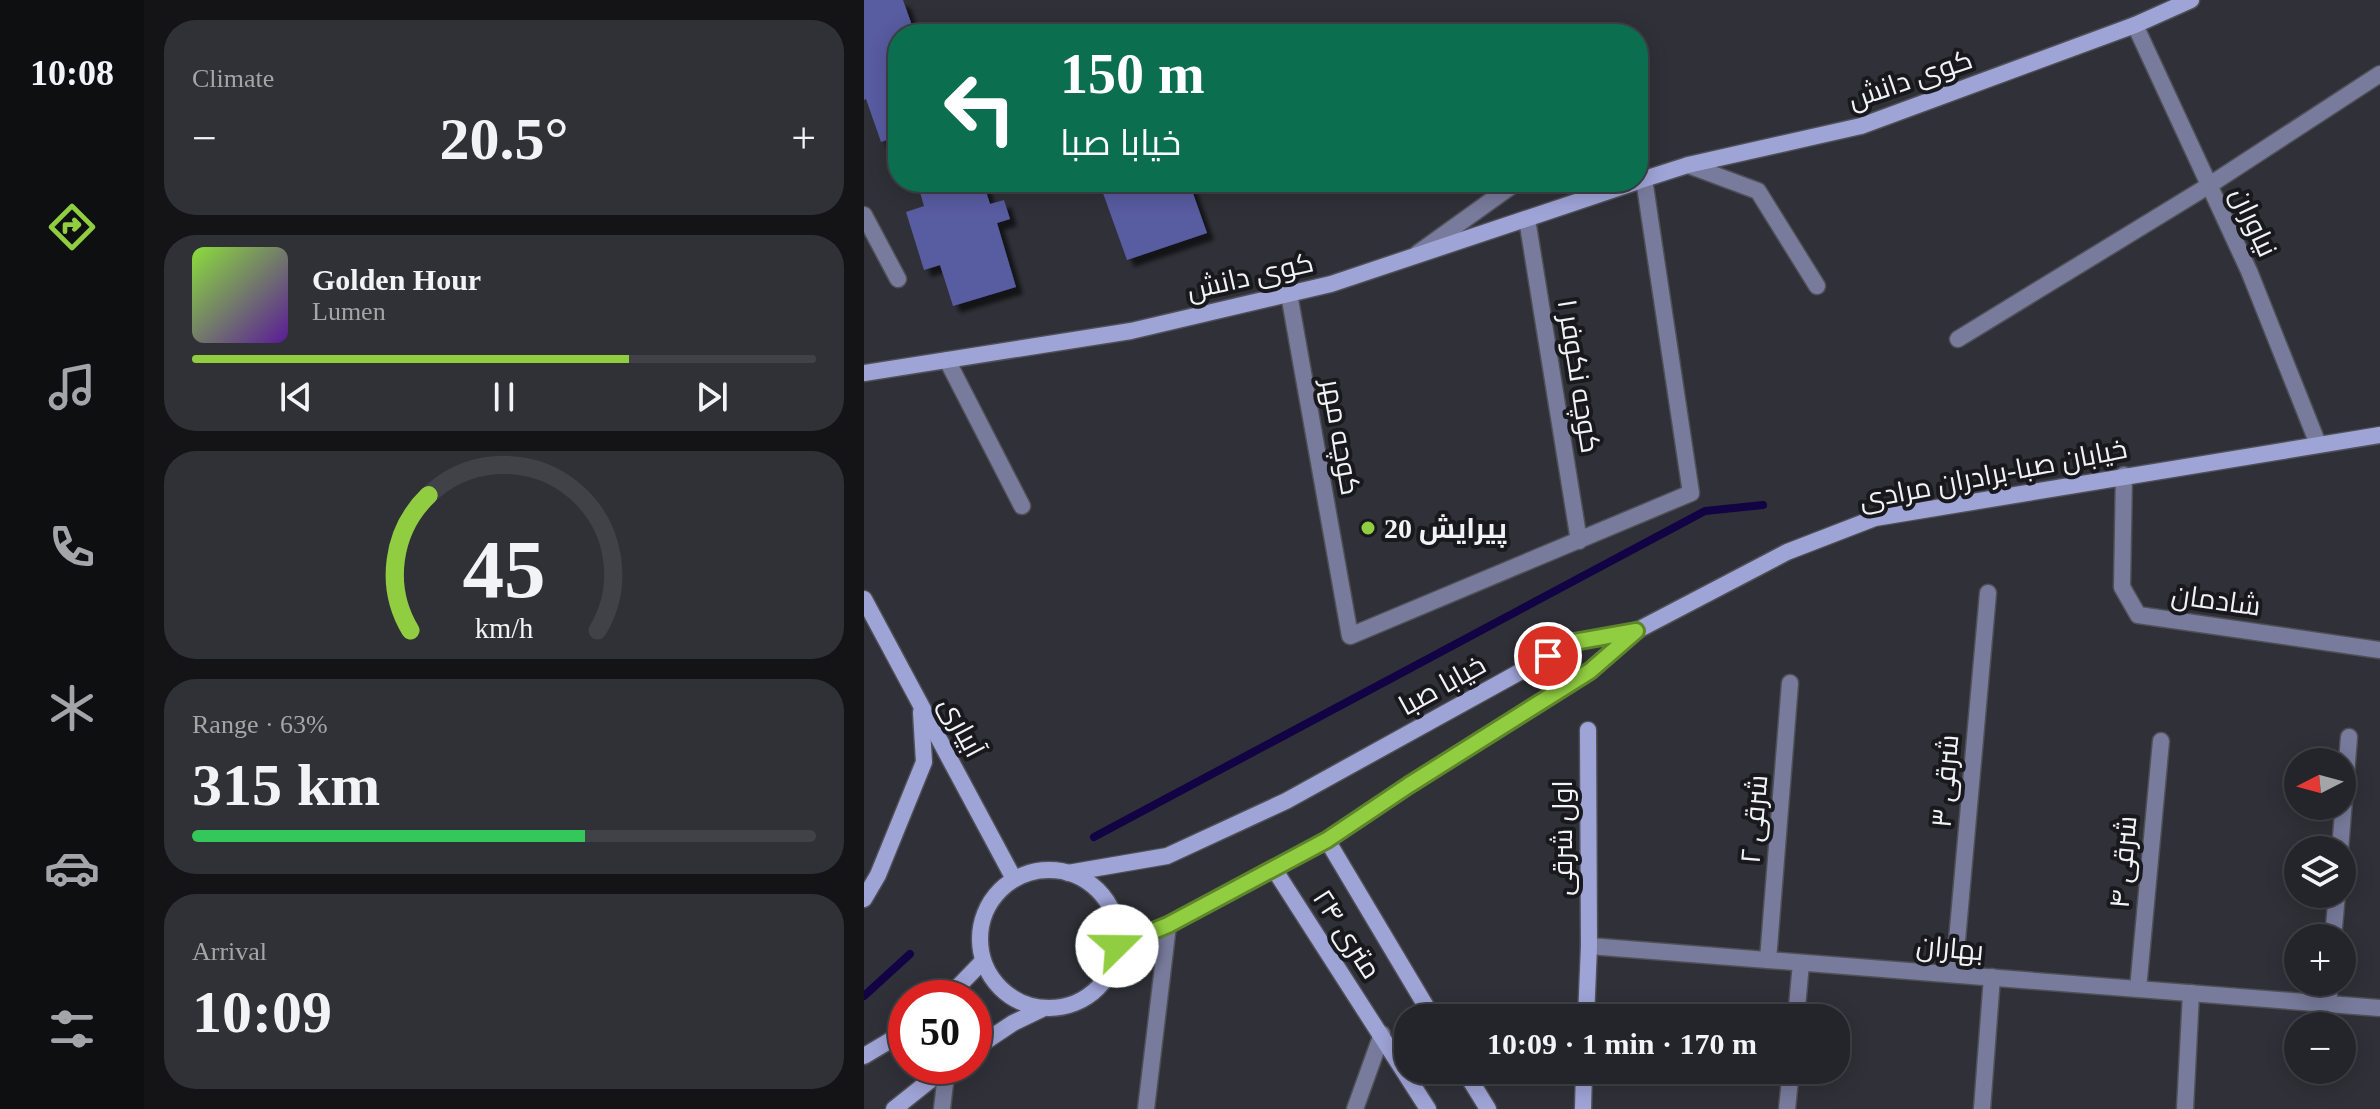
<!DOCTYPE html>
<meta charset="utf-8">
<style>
body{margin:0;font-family:"Times New Roman",Cairo,serif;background:#303136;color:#f1f3f6;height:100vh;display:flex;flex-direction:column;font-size:30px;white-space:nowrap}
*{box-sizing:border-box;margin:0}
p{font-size:26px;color:#a3a5a8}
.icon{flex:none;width:44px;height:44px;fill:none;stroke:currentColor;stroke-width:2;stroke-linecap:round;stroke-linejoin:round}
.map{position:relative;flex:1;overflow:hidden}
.side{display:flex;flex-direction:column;gap:20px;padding:20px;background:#141417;width:720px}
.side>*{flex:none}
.guide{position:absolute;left:24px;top:24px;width:760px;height:168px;border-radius:32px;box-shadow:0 4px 20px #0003,0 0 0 2px #414247;background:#0b6e4f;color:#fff;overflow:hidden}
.needle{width:52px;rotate:264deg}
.buttons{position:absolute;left:1420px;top:748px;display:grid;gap:16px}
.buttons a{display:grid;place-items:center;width:72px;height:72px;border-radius:50%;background:#24252a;box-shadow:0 4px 20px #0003,0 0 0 2px #414247;font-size:40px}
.speed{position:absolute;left:24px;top:980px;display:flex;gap:16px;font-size:40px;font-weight:700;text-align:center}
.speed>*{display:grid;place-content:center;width:104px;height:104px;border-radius:50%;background:#24252a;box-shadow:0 4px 20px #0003,0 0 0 2px #414247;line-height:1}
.speed .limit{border:12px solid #d22;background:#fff;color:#111}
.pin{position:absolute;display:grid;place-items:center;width:68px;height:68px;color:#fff;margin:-34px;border:4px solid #fff;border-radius:50%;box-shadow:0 2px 8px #0007}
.me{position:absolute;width:88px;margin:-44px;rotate:68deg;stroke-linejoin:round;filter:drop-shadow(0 0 6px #0008)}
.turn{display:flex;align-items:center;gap:28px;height:168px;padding:0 40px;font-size:36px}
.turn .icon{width:104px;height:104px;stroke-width:2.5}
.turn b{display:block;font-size:56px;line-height:68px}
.big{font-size:60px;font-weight:800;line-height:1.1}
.side .widget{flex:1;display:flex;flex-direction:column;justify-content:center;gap:12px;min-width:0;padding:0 28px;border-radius:32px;background:#303136}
.side .dial{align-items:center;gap:0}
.dial svg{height:208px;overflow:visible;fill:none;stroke:#414247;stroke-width:7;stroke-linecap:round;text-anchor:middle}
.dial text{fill:#f1f3f6;stroke:none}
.song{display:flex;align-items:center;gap:24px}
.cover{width:96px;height:96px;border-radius:12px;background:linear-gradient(135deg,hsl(90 70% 55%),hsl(270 70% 35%))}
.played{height:8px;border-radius:4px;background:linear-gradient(90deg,#90cd41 70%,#414247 70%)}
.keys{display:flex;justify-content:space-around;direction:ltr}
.heat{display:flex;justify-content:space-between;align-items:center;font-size:44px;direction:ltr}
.charge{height:12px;border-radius:6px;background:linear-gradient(90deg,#34c759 63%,#414247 0)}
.trip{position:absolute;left:530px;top:1004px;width:456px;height:80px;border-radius:32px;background:#24252a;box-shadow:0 4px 20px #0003,0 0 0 2px #414247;font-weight:800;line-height:80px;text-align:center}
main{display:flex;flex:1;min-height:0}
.dock{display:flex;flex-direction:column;width:144px;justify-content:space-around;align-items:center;background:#0e0f11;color:#a3a5a8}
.dock .icon{width:56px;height:56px}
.dock .on{color:#90cd41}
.dock b{font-size:36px;color:#f1f3f6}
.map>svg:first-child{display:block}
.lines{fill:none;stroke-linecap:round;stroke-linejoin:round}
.stream{stroke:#120444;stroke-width:8}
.building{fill:#585ba0;filter:url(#shadow)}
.street-casing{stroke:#4f5057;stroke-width:19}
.secondary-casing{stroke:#4f5057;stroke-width:19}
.street{stroke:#787b9b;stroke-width:16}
.secondary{stroke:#9fa4d7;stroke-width:16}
.route-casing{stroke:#5e852a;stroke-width:20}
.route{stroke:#90cd41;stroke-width:14}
.poi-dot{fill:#90cd41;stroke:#19191d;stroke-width:3}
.labels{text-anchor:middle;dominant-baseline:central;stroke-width:8;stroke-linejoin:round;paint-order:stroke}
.street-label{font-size:28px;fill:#f1f2f7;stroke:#19191d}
.poi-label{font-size:28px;font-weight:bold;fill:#f1f2f7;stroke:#19191d;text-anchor:start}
</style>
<main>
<nav class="dock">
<b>10:08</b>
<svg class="icon on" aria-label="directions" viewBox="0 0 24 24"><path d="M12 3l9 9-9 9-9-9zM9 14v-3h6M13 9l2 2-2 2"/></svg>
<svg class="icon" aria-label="music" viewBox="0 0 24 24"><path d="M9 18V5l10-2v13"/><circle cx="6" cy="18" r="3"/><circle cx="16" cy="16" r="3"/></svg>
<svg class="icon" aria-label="phone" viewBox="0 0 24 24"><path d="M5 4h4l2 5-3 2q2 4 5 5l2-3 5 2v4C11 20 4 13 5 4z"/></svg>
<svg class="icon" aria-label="climate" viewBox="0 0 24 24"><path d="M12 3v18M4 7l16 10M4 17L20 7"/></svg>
<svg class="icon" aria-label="car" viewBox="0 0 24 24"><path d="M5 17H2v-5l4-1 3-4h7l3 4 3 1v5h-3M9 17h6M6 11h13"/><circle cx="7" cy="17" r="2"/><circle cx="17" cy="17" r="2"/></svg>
<svg class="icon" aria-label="filters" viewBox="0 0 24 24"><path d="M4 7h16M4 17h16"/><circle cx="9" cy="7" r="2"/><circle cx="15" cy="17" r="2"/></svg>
</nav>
<section class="side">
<div class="widget"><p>Climate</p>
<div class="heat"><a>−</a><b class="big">20.5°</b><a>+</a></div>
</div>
<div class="widget">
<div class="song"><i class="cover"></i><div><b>Golden Hour</b><p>Lumen</p></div></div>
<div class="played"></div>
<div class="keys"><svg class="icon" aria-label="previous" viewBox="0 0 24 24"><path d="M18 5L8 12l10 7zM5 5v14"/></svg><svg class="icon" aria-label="pause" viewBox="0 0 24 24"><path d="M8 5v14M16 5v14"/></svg><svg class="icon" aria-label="next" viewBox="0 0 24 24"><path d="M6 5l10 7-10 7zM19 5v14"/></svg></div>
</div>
<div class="widget dial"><svg viewBox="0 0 100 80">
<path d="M14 69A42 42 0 1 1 86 69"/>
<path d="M14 69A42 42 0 0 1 21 17" stroke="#90cd41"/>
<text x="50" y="56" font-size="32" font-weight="700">45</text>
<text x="50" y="72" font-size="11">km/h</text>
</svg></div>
<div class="widget"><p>Range · 63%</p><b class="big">315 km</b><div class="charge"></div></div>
<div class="widget"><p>Arrival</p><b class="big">10:09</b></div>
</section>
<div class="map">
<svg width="1516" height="1109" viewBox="0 0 1516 1109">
<defs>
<filter id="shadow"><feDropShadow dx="7" dy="7" stdDeviation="2" flood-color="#0009"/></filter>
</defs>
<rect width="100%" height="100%" fill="#303138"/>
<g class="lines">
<g class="stream">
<path d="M230,837L841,511L899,505"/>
<path d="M0,996L46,954"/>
</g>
</g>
<g class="building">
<path d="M0,0H39L51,34H34V136L17,142L2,99L0,100Z"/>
<path d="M53,182H119L126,204L140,200L146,219L133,223L152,287L89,306L76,265L60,270L42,212L60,206Z"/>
<path d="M235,182H325L343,233L263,260Z"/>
</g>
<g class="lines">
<defs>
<g id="street">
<path d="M1271,25L1385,271L1454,444"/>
<path d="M824,165L894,191L953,286"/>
<path d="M0,215L34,279"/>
<path d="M663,219L715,541"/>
<path d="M554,253L653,182"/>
<path d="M425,294L486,636L827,493L780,179"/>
<path d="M1094,339L1344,186L1516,74"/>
<path d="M83,360L158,506"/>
<path d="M1260,475L1258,587L1274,615L1516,650"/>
<path d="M1476,850L1485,737"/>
<path d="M1469,938L1473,894"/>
<path d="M725,946L1516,1008"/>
<path d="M904,960L926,683"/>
<path d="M1090,974L1124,593"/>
<path d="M1274,989L1297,741"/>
<path d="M1464,1004L1466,982"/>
<path d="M932,1018L937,963"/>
<path d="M78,1109L83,1066"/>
<path d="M282,1109L304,925"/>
<path d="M491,1109L518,1034"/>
<path d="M923,1109L927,1070"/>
<path d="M1118,1109L1128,977"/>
<path d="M1321,1109L1327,993"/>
</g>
<g id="secondary">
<path d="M774,181L824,165L997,126L1271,25L1327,0"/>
<path d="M0,373L267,331L467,284L772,182"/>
<path d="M0,599L150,879"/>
<path d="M463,840L569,1018"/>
<path d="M410,869L564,1109"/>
<circle cx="185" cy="939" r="69"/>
<path d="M204,873L303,856L422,801L710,642L770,631"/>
<path d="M0,899L14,875L60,762L57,712"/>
<path d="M253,946L304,925L463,840L545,785L726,671L772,631L923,552L1011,518L1516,435"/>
<path d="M83,998L119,961"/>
<path d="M722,1018L725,946L724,730"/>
<path d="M110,1049L149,1023L178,1009"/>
<path d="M0,1056L42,1031"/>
<path d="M600,1070L624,1109"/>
<path d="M30,1109L84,1066"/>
<path d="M719,1109L720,1070"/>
</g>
</defs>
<use href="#street" class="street-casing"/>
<use href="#secondary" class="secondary-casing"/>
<use href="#street" class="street"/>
<use href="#secondary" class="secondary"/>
</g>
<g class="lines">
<defs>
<path id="route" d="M253,946L304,925L463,840L545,785L726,671L772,631L710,642L684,656"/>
</defs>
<use href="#route" class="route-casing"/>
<use href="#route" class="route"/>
</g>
<circle class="poi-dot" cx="504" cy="528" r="8"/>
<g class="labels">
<g class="street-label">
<text transform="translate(1046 79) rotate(-19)">کوی دانش</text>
<text transform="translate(1390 222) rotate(65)">نیاوران</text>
<text transform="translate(386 276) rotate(-13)">کوی دانش</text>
<text transform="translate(715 376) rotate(81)">کوچه نکوفر ۱</text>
<text transform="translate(477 437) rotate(80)">کوچه مهر</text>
<text transform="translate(1129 474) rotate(-11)">خیابان صبا-برادران مرادی</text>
<text transform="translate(1352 600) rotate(8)">شادمان</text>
<text transform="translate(578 685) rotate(-29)">خیابا صبا</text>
<text transform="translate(98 727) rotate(62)">آبیاری</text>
<text transform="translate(1081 781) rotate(-85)">۳ شرقی</text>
<text transform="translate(890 819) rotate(-85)">۲ شرقی</text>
<text transform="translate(698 838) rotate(-90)">اول شرقی</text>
<text transform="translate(1259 862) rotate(-85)">۴ شرقی</text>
<text transform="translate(483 934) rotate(57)">۲۴ متری</text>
<text transform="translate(1086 948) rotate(5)">بهاران</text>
</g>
<g class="poi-label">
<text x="520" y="528">پیرایش 20</text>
</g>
</g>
</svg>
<div class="buttons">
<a><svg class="needle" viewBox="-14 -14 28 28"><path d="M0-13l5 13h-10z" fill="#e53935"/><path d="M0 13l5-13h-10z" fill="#a3a5a8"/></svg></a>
<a><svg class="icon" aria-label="layers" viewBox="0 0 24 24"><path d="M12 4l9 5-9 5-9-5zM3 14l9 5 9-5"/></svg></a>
<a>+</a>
<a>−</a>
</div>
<div class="speed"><div class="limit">50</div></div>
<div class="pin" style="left:684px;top:656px;background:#d93025"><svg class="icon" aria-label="arrive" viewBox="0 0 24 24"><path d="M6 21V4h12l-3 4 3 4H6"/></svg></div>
<svg class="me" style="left:253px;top:946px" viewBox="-20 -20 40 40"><circle r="19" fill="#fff"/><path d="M0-13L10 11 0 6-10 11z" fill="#90cd41"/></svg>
<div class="trip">10:09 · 1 min · 170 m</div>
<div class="guide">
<div class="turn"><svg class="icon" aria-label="left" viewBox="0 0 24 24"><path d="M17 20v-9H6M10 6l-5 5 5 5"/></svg><div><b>150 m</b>خیابا صبا</div></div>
</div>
</div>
</main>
